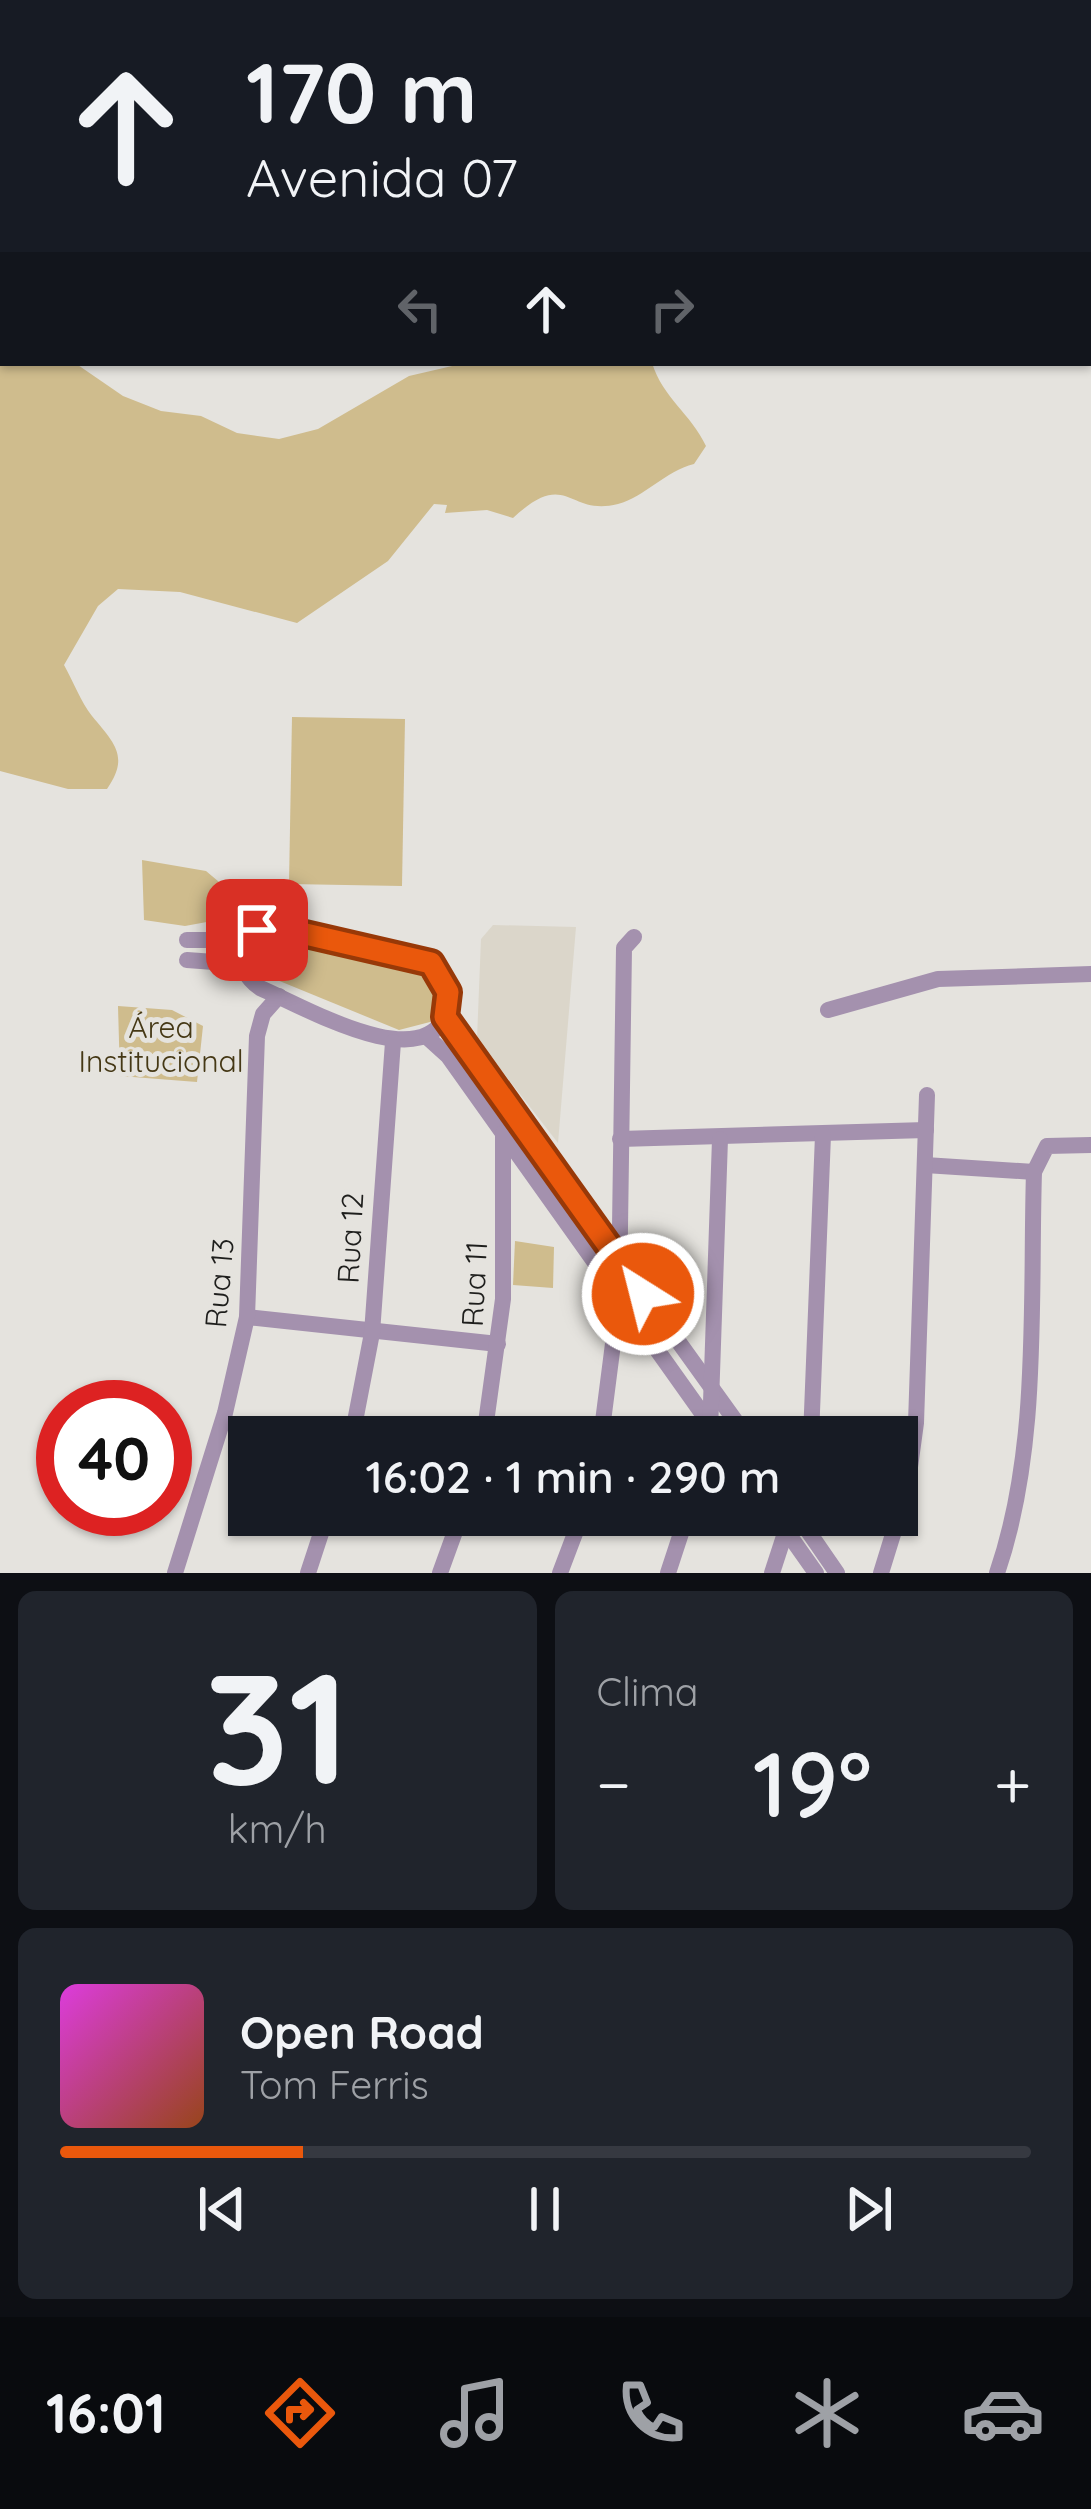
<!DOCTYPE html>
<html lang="pt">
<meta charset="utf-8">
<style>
body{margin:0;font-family:Quicksand,sans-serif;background:#20242c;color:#f1f3f6;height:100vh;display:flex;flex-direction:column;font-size:45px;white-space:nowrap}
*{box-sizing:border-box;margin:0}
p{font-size:39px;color:#9ea1a6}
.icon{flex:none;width:66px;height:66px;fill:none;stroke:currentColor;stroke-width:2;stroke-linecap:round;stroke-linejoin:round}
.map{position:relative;height:1573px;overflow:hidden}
.sheet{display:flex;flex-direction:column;gap:18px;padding:18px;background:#0d0f14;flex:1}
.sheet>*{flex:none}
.banner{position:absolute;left:0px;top:0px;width:1092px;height:366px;box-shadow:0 3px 9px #0004;background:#171b24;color:#f1f3f6;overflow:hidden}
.speed{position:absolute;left:36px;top:1380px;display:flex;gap:24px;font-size:60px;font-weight:700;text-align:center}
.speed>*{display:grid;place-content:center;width:156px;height:156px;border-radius:50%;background:#171b24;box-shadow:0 3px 9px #0004;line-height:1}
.speed .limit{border:18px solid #d22;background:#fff;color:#111}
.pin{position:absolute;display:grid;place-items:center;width:102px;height:102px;color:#fff;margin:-51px;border-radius:24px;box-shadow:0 6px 18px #0006}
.me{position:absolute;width:132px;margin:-66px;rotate:324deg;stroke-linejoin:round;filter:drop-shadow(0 0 9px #0008)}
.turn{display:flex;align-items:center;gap:42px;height:252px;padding:0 48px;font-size:54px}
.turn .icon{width:156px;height:156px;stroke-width:2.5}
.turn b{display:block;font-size:84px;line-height:102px}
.lanes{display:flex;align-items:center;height:114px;padding:0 48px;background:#0003;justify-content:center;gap:60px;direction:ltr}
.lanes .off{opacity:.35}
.big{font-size:90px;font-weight:600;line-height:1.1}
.sheet .tile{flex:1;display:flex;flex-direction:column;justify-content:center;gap:18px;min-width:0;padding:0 42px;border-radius:18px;background:#20242c}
.sheet .dial{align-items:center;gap:0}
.dial b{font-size:156px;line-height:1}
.song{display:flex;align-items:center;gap:36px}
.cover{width:144px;height:144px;border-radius:18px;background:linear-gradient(135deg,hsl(300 70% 55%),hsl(20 70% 35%))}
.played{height:12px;border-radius:6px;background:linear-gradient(90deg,#ea580c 25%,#363941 25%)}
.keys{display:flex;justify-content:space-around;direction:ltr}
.heat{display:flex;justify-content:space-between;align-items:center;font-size:66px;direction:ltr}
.sheet .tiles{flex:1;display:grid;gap:18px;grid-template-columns:1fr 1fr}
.tile:last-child{grid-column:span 2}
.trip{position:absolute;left:228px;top:1416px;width:690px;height:120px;border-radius:0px;background:#171b24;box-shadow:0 3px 9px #0004;font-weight:600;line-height:120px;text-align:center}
.dock{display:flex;height:192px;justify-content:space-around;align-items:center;background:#090b0e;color:#9ea1a6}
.dock .icon{width:84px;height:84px}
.dock .selected{color:#ea580c}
.dock b{font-size:54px;color:#f1f3f6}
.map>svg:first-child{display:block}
.built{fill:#dbd6ca}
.green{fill:#cfbc8d}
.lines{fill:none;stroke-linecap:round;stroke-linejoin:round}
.minor{stroke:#a491ae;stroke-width:16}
.route-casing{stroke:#983908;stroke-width:30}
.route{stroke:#ea580c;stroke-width:21}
.labels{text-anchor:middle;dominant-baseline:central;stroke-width:10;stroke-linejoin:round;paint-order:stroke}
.park-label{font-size:30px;fill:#453815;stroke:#e5e3de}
.street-label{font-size:30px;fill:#1e1e1c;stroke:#e5e3de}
</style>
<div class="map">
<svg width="1091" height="1573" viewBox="0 0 1091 1573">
<rect width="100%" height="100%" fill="#e5e3de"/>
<path class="built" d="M493,925L576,927L558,1143L477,1039L481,939Z"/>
<g class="green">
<path d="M0,302L3,363H75L123,396L161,411L201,416L237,433L279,439L318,429L409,376L465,363H652C663,398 691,414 706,446L694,464C665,471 645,497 618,504C567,517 568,467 513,518L487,510L445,513L447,505L434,504L388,561L297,623L180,592L118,589L98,606L64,665C73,681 81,702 92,716C114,743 130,756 107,789H68L0,771Z"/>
<path d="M292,717L405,719L402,886L289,884Z"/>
<path d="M142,860L206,871L231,892L234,917L185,926L144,920Z"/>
<path d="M275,941L424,975L438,1000L430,1022L399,1030L260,973L253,961L255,949Z"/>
<path d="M118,1006L172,1010L203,1026L197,1082L120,1076Z"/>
<path d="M515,1241L554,1247L553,1288L513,1285Z"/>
</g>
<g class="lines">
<g class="minor">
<path d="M271,926L431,963C445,977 453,994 446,1014C422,1077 301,1005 260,988C231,968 237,934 271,926Z"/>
<path d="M187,940H246"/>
<path d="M187,960L241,964"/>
<path d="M828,1010L938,979L1091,974"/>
<path d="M445,1017L747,1437"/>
<path d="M427,1037L448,1056L719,1437"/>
<path d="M620,1139L926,1130"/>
<path d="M925,1165L1034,1172"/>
<path d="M247,1317L498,1344"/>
<path d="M710,1432L720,1139"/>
<path d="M352,1437L372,1333L393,1042"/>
<path d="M484,1437L503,1299V1133"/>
<path d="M601,1437L619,1297L624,948L634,937"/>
<path d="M811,1437L823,1135"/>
<path d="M775,1515L816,1573"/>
<path d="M797,1515L837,1573"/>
<path d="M175,1573L225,1413L247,1317L257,1036L263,1014L279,996"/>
<path d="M308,1573L327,1515"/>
<path d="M440,1573L461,1515"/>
<path d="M560,1573L582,1515"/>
<path d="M668,1573L687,1515"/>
<path d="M772,1573L787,1527"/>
<path d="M881,1573L907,1489L916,1423L927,1095"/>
<path d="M997,1573C1040,1448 1030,1302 1034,1172L1047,1146L1091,1145"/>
</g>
</g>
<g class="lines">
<defs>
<path id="route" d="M257,930L271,926L431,963L448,992L445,1017L643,1294"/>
</defs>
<use href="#route" class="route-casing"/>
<use href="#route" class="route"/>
</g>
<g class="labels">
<g class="park-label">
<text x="161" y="1027">Área<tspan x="161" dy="34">Institucional</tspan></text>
</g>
<g class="street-label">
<text transform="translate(350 1238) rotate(-87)">Rua 12</text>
<text transform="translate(219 1283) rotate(-85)">Rua 13</text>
<text transform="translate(474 1284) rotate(-87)">Rua 11</text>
</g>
</g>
</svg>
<div class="speed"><div class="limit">40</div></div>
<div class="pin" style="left:257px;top:930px;background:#d93025"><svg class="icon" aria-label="arrive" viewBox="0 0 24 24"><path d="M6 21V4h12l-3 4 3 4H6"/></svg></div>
<svg class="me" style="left:643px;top:1294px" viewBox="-20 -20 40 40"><circle r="17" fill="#ea580c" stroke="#fff" stroke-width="3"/><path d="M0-11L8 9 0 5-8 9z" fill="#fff"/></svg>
<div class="trip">16:02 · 1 min · 290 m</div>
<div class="banner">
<div class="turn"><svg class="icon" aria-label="ahead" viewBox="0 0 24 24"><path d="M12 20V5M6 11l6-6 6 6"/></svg><div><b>170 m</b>Avenida 07</div></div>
<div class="lanes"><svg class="icon off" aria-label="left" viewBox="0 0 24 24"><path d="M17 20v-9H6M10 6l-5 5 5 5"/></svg><svg class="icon" aria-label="ahead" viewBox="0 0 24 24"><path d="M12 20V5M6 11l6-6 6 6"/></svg><svg class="icon off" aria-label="right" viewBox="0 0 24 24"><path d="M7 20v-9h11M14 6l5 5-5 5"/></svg></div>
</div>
</div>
<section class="sheet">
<div class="tiles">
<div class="tile dial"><b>31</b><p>km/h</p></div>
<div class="tile"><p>Clima</p>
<div class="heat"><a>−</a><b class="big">19°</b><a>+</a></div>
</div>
<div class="tile">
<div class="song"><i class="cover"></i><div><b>Open Road</b><p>Tom Ferris</p></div></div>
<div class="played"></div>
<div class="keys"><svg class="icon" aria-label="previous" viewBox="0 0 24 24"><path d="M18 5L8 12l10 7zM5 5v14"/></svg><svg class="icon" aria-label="pause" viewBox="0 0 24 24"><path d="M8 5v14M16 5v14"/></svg><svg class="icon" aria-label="next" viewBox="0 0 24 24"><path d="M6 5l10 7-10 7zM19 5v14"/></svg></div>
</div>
</div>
</section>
<nav class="dock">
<b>16:01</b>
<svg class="icon selected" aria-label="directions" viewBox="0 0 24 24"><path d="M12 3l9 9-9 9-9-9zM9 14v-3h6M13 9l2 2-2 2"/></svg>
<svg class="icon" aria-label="music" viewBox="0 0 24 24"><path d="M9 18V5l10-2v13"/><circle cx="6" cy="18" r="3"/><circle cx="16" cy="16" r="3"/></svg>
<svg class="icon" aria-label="phone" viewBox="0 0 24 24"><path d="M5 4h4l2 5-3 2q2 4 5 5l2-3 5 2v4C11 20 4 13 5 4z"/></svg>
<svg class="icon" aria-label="climate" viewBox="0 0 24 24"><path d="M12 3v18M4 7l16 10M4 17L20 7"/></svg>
<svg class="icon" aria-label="car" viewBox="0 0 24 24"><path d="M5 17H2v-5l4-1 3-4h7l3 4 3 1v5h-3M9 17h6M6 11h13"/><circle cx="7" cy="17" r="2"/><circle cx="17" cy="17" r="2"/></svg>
</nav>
